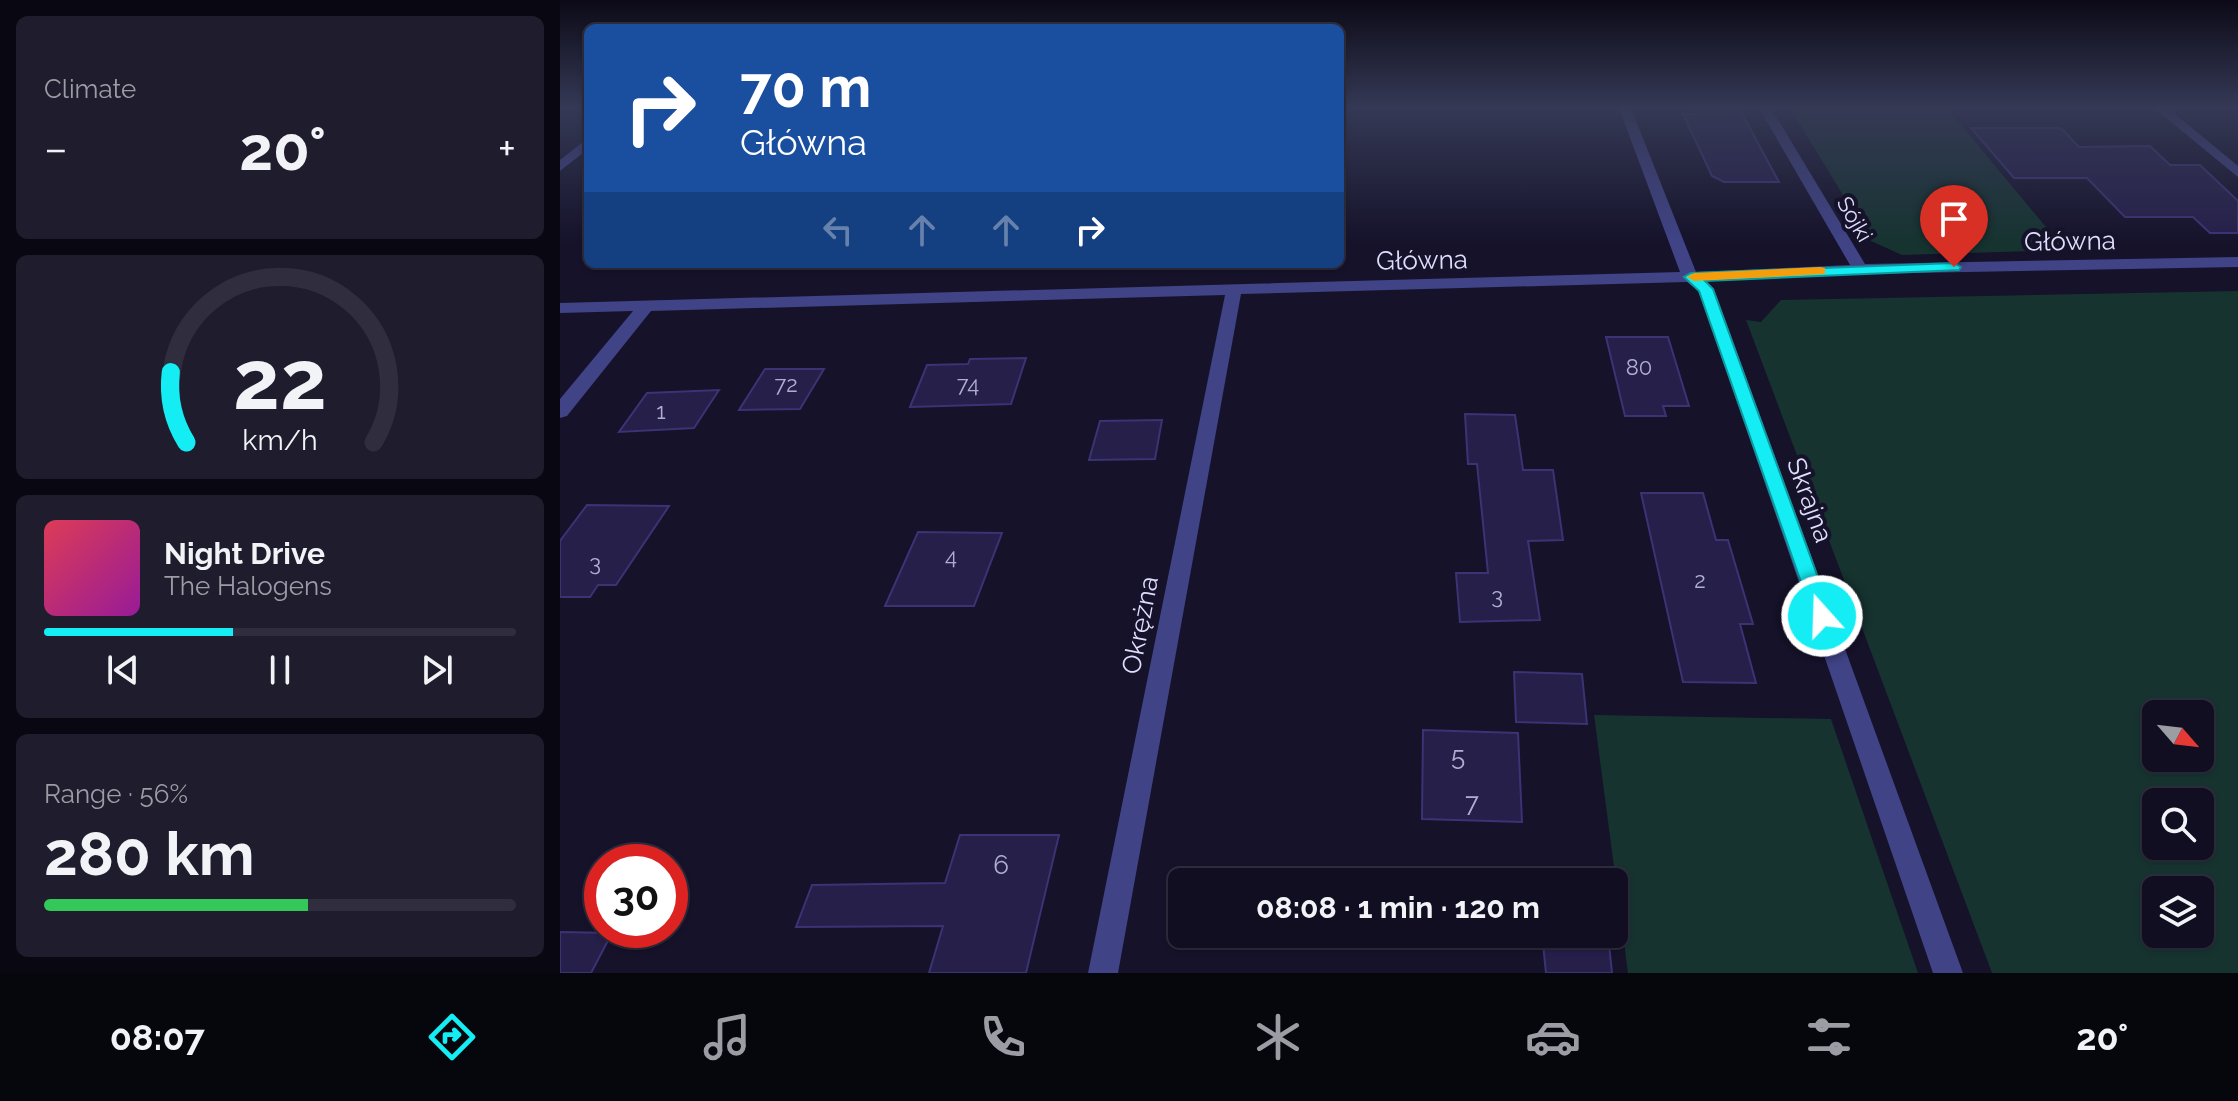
<!DOCTYPE html>
<meta charset="utf-8">
<style>
body{margin:0;font-family:Raleway,sans-serif;background:#1e1c2d;color:#f1f3f6;height:100vh;display:flex;flex-direction:column;font-size:30px;white-space:nowrap}
*{box-sizing:border-box;margin:0}
p{font-size:26px;color:#9c9ca5}
.icon{flex:none;width:44px;height:44px;fill:none;stroke:currentColor;stroke-width:2;stroke-linecap:round;stroke-linejoin:round}
.map{position:relative;flex:1;overflow:hidden}
.sheet{display:flex;flex-direction:column;gap:16px;padding:16px;background:#090812;width:560px}
.sheet>*{flex:none}
.guide{position:absolute;left:24px;top:24px;width:760px;height:244px;border-radius:12px;box-shadow:0 2px 6px #0004,0 0 0 2px #302e3e;background:#1a4fa0;color:#fff;overflow:hidden}
.needle{width:52px;rotate:118deg}
.fabs{position:absolute;left:1582px;top:700px;display:grid;gap:16px}
.fabs a{display:grid;place-items:center;width:72px;height:72px;border-radius:12px;background:#100e20;box-shadow:0 2px 6px #0004,0 0 0 2px #302e3e;font-size:40px}
.speed{position:absolute;left:24px;top:844px;display:flex;gap:16px;font-size:40px;font-weight:700;text-align:center}
.speed>*{display:grid;place-content:center;width:104px;height:104px;border-radius:50%;background:#100e20;box-shadow:0 2px 6px #0004,0 0 0 2px #302e3e;line-height:1}
.speed .limit{border:12px solid #d22;background:#fff;color:#111}
.pin{position:absolute;display:grid;place-items:center;width:68px;height:68px;color:#fff;margin:-82px -34px;border-radius:50% 50% 50% 0;rotate:-45deg;box-shadow:0 0 8px #0007}
.pin .icon{rotate:45deg}
.me{position:absolute;width:88px;margin:-44px;rotate:340deg;stroke-linejoin:round;filter:drop-shadow(0 0 6px #0008)}
.turn{display:flex;align-items:center;gap:28px;height:168px;padding:0 24px;font-size:36px}
.turn .icon{width:104px;height:104px;stroke-width:2.5}
.turn b{display:block;font-size:56px;line-height:68px}
.lanes{display:flex;align-items:center;height:76px;padding:0 24px;background:#0003;justify-content:center;gap:40px;direction:ltr}
.lanes .off{opacity:.35}
.big{font-size:60px;font-weight:700;line-height:1.1}
.sheet .tile{flex:1;display:flex;flex-direction:column;justify-content:center;gap:12px;min-width:0;padding:0 28px;border-radius:12px;background:#1e1c2d}
.sheet .dial{align-items:center;gap:0}
.dial svg{height:208px;overflow:visible;fill:none;stroke:#302e3e;stroke-width:7;stroke-linecap:round;text-anchor:middle}
.dial text{fill:#f1f3f6;stroke:none}
.song{display:flex;align-items:center;gap:24px}
.cover{width:96px;height:96px;border-radius:12px;background:linear-gradient(135deg,hsl(350 70% 55%),hsl(300 70% 35%))}
.played{height:8px;border-radius:4px;background:linear-gradient(90deg,#13edf3 40%,#302e3e 40%)}
.keys{display:flex;justify-content:space-around;direction:ltr}
.heat{display:flex;justify-content:space-between;align-items:center;font-size:44px;direction:ltr}
.charge{height:12px;border-radius:6px;background:linear-gradient(90deg,#34c759 56%,#302e3e 0)}
.trip{position:absolute;left:608px;top:868px;width:460px;height:80px;border-radius:12px;background:#100e20;box-shadow:0 2px 6px #0004,0 0 0 2px #302e3e;font-weight:700;line-height:80px;text-align:center}
.tab-bar{display:flex;height:128px;justify-content:space-around;align-items:center;background:#06060d;color:#9c9ca5}
.tab-bar .icon{width:56px;height:56px}
.tab-bar .active{color:#13edf3}
.tab-bar b{font-size:36px;color:#f1f3f6}
main{display:flex;flex:1;min-height:0}
.map>svg:first-child{display:block}
.green{fill:#163330;fill-rule:evenodd}
.building{fill:#251f4a;stroke:#3b3374;stroke-width:2}
.lines{fill:none;stroke-linecap:round;stroke-linejoin:round}
.minor{fill:#404386;fill-rule:evenodd}
.tertiary{fill:#404386;fill-rule:evenodd}
.route{fill:#13edf3;stroke:#0c9a9e;stroke-width:2}
.slow{fill:#f59e0b}
.labels{text-anchor:middle;dominant-baseline:central;stroke-width:8;stroke-linejoin:round;paint-order:stroke}
.far-street-label{font-size:22px;fill:#deddfd;stroke:#15122a}
.number-label{font-size:22px;fill:#b0aed0}
.street-label{font-size:26px;fill:#deddfd;stroke:#15122a}
.near-number-label{font-size:26px;fill:#b0aed0}
</style>
<main>
<section class="sheet">
<div class="tile"><p>Climate</p>
<div class="heat"><a>−</a><b class="big">20°</b><a>+</a></div>
</div>
<div class="tile dial"><svg viewBox="0 0 100 80">
<path d="M14 69A42 42 0 1 1 86 69"/>
<path d="M14 69A42 42 0 0 1 8 42" stroke="#13edf3"/>
<text x="50" y="56" font-size="32" font-weight="700">22</text>
<text x="50" y="72" font-size="11">km/h</text>
</svg></div>
<div class="tile">
<div class="song"><i class="cover"></i><div><b>Night Drive</b><p>The Halogens</p></div></div>
<div class="played"></div>
<div class="keys"><svg class="icon" aria-label="previous" viewBox="0 0 24 24"><path d="M18 5L8 12l10 7zM5 5v14"/></svg><svg class="icon" aria-label="pause" viewBox="0 0 24 24"><path d="M8 5v14M16 5v14"/></svg><svg class="icon" aria-label="next" viewBox="0 0 24 24"><path d="M6 5l10 7-10 7zM19 5v14"/></svg></div>
</div>
<div class="tile"><p>Range · 56%</p><b class="big">280 km</b><div class="charge"></div></div>
</section>
<div class="map">
<svg width="1678" height="973" viewBox="0 0 1678 973">
<rect width="100%" height="100%" fill="#15122a"/>
<g class="green">
<path d="M1230,108H1387L1505,250L1342,255L1311,241Z"/>
<path d="M1678,291V973H1432L1186,320L1201,322L1221,300ZM1640,714V758H1596V714ZM1640,802V846H1596V802ZM1640,890V934H1596V890Z"/>
<path d="M1034,715L1271,719L1358,973H1068Z"/>
</g>
<g class="building">
<path d="M1132,108H1179L1219,182H1164L1152,176L1123,114H1134Z"/>
<path d="M1411,128H1501L1519,147L1590,146L1610,165H1640L1678,201V233H1650L1633,217H1565L1527,178H1454Z"/>
<path d="M1046,337H1108L1129,406H1103L1106,416H1065Z"/>
<path d="M466,358L451,404L350,407L367,365L408,364L410,359Z"/>
<path d="M205,369H264L240,409L179,410Z"/>
<path d="M159,390L134,428L59,432L87,393Z"/>
<path d="M905,414L955,415L963,470H993L1003,540L968,541L980,620L900,622L896,573H928L917,464H908Z"/>
<path d="M602,420L595,459L529,460L540,421Z"/>
<path d="M1081,493H1143L1156,540H1168L1193,624H1180L1196,683L1123,682Z"/>
<path d="M27,505L109,506L56,585H38L30,597H0V541Z"/>
<path d="M358,532L442,533L414,606H325Z"/>
<path d="M954,672L1022,674L1027,724L956,722Z"/>
<path d="M863,730L958,733L962,822L862,819Z"/>
<path d="M400,835H499L466,973H369L383,926L236,927L252,885L385,883Z"/>
<path d="M1053,875L1062,927H1054V882H978V876Z"/>
<path d="M0,932L52,933L31,973H0Z"/>
<path d="M982,934H1048L1052,973H986Z"/>
</g>
<g class="lines">
<g class="minor">
<path d="M1059,108H1071L1136,272L1290,265L1199,108H1211L1305,264L1678,257V267L1300,274L1146,281L1154,289L1403,973H1373L1139,291L1127,282L681,294L558,973H528L665,295L91,311L7,416L0,418V399L73,311L0,313V303L1120,272Z"/>
<path d="M1594,108H1608L1678,166V177Z"/>
</g>
<path class="tertiary" d="M28,138V149L0,171V160Z"/>
</g>
<linearGradient id="sky" x2="0" y2="1"><stop stop-color="#0c0a17"/><stop offset="0.44" stop-color="#353955"/><stop offset="1" stop-color="#353955" stop-opacity="0"/></linearGradient>
<rect width="1678" height="244" fill="url(#sky)"/>
<path class="route" d="M1394,263L1401,267L1399,270L1145,281L1153,289L1272,616L1269,622L1262,625L1255,622L1139,291L1124,277L1131,273Z"/>
<path class="slow" d="M1260,267L1265,268V274L1134,281L1127,277L1134,273Z"/>
<g class="labels">
<g class="far-street-label">
<text transform="translate(1295 219) rotate(60)">Sójki</text>
</g>
<g class="number-label">
<text x="1079" y="367">80</text>
<text x="226" y="384">72</text>
<text x="408" y="384">74</text>
<text x="101" y="411">1</text>
<text x="391" y="556">4</text>
<text x="35" y="563">3</text>
<text x="1140" y="580">2</text>
<text x="937" y="596">3</text>
</g>
<g class="street-label">
<text transform="translate(1510 241) rotate(-1)">Główna</text>
<text transform="translate(862 260) rotate(-1)">Główna</text>
<text transform="translate(1250 500) rotate(70)">Skrajna</text>
<text transform="translate(580 625) rotate(-79)">Okrężna</text>
</g>
<g class="near-number-label">
<text x="898" y="756">5</text>
<text x="912" y="803">7</text>
<text x="441" y="865">6</text>
</g>
</g>
</svg>
<div class="fabs">
<a><svg class="needle" viewBox="-14 -14 28 28"><path d="M0-13l5 13h-10z" fill="#e53935"/><path d="M0 13l5-13h-10z" fill="#9c9ca5"/></svg></a>
<a><svg class="icon" aria-label="search" viewBox="0 0 24 24"><circle cx="10" cy="10" r="6"/><path d="M15 15l6 6"/></svg></a>
<a><svg class="icon" aria-label="layers" viewBox="0 0 24 24"><path d="M12 4l9 5-9 5-9-5zM3 14l9 5 9-5"/></svg></a>
</div>
<div class="speed"><div class="limit">30</div></div>
<div class="pin" style="left:1394px;top:267px;background:#d93025"><svg class="icon" aria-label="arrive" viewBox="0 0 24 24"><path d="M6 21V4h12l-3 4 3 4H6"/></svg></div>
<svg class="me" style="left:1262px;top:616px" viewBox="-20 -20 40 40"><circle r="17" fill="#13edf3" stroke="#fff" stroke-width="3"/><path d="M0-11L8 9 0 5-8 9z" fill="#fff"/></svg>
<div class="trip">08:08 · 1 min · 120 m</div>
<div class="guide">
<div class="turn"><svg class="icon" aria-label="right" viewBox="0 0 24 24"><path d="M7 20v-9h11M14 6l5 5-5 5"/></svg><div><b>70 m</b>Główna</div></div>
<div class="lanes"><svg class="icon off" aria-label="left" viewBox="0 0 24 24"><path d="M17 20v-9H6M10 6l-5 5 5 5"/></svg><svg class="icon off" aria-label="ahead" viewBox="0 0 24 24"><path d="M12 20V5M6 11l6-6 6 6"/></svg><svg class="icon off" aria-label="ahead" viewBox="0 0 24 24"><path d="M12 20V5M6 11l6-6 6 6"/></svg><svg class="icon" aria-label="right" viewBox="0 0 24 24"><path d="M7 20v-9h11M14 6l5 5-5 5"/></svg></div>
</div>
</div>
</main>
<nav class="tab-bar">
<b>08:07</b>
<svg class="icon active" aria-label="directions" viewBox="0 0 24 24"><path d="M12 3l9 9-9 9-9-9zM9 14v-3h6M13 9l2 2-2 2"/></svg>
<svg class="icon" aria-label="music" viewBox="0 0 24 24"><path d="M9 18V5l10-2v13"/><circle cx="6" cy="18" r="3"/><circle cx="16" cy="16" r="3"/></svg>
<svg class="icon" aria-label="phone" viewBox="0 0 24 24"><path d="M5 4h4l2 5-3 2q2 4 5 5l2-3 5 2v4C11 20 4 13 5 4z"/></svg>
<svg class="icon" aria-label="climate" viewBox="0 0 24 24"><path d="M12 3v18M4 7l16 10M4 17L20 7"/></svg>
<svg class="icon" aria-label="car" viewBox="0 0 24 24"><path d="M5 17H2v-5l4-1 3-4h7l3 4 3 1v5h-3M9 17h6M6 11h13"/><circle cx="7" cy="17" r="2"/><circle cx="17" cy="17" r="2"/></svg>
<svg class="icon" aria-label="filters" viewBox="0 0 24 24"><path d="M4 7h16M4 17h16"/><circle cx="9" cy="7" r="2"/><circle cx="15" cy="17" r="2"/></svg>
<b>20°</b>
</nav>
